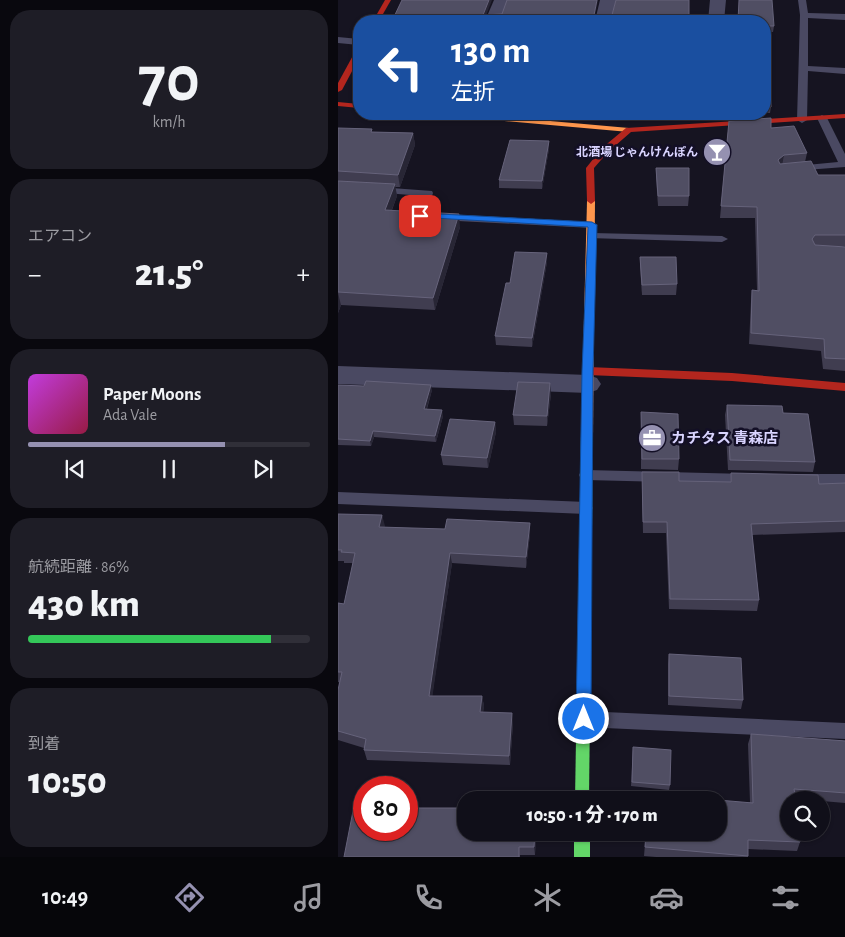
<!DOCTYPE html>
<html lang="ja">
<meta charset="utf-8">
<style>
body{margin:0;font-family:"Alegreya Sans","Noto Sans JP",sans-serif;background:#1e1d26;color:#f1f3f6;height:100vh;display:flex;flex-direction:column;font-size:19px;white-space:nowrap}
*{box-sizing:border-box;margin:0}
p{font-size:16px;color:#9c9ca2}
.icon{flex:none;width:28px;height:28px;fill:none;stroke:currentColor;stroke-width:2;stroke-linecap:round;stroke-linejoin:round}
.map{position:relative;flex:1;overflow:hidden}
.side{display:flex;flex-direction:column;gap:10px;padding:10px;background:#09080e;width:338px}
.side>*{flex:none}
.guide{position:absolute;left:15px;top:15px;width:418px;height:105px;border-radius:20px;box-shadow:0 1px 4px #0004,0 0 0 1px #302f38;background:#1a4fa0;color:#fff;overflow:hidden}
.tools{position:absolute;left:442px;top:791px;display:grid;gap:10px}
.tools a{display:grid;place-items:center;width:50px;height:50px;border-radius:50%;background:#100f19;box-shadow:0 1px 4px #0004,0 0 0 1px #302f38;font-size:25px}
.speed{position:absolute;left:15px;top:776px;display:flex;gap:10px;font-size:25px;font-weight:700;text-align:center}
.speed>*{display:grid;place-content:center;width:65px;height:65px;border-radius:50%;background:#100f19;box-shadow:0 1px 4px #0004,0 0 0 1px #302f38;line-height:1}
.speed .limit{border:8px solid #d22;background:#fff;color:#111}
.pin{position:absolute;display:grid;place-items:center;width:42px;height:42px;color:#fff;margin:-21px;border-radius:10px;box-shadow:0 2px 8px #0006}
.me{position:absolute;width:55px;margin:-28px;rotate:0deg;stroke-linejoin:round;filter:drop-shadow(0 0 4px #0008)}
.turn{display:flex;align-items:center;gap:18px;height:105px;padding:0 15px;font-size:22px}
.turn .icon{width:65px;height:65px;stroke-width:2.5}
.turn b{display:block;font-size:35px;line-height:42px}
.big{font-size:38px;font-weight:800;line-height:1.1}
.side .widget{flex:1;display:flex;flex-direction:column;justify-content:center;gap:8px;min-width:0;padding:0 18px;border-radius:20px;background:#1e1d26}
.side .dial{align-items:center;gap:0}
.dial b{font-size:65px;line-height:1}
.song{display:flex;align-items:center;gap:15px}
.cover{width:60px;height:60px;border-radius:8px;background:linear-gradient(135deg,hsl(290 70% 55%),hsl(340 70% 35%))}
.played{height:5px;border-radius:2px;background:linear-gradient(90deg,#9591b1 70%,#302f38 70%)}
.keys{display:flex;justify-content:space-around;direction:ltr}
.heat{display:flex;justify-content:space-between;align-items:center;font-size:28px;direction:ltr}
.charge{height:8px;border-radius:4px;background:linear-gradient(90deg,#34c759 86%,#302f38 0)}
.trip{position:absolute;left:119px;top:791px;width:270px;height:50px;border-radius:20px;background:#100f19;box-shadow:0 1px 4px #0004,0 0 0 1px #302f38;font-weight:800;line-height:50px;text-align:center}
.dock{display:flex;height:80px;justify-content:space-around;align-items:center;background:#06060a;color:#9c9ca2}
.dock .icon{width:35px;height:35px}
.dock .current{color:#9591b1}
.dock b{font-size:22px;color:#f1f3f6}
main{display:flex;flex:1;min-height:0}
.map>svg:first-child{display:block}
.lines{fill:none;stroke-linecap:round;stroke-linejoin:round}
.lane{fill:#4a4962;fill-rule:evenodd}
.street{fill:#4a4962;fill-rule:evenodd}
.fast{fill:#63d668;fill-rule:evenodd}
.slow{fill:#ff974d;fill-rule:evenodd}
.jam{fill:#b3261e;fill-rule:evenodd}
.wall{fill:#403d50}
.shaded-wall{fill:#282635}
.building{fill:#504e63;stroke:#66637b}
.route{fill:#1a73e8;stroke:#114b97}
.labels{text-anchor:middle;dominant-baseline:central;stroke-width:5;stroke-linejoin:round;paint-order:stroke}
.far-poi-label{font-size:12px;font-weight:bold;fill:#d9d4ff;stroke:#130f26;text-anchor:end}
.poi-label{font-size:15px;font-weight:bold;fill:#d9d4ff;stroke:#130f26;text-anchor:start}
</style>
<main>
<section class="side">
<div class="widget dial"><b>70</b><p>km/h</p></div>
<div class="widget"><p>エアコン</p>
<div class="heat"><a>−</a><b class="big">21.5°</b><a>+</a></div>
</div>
<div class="widget">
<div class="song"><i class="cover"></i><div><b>Paper Moons</b><p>Ada Vale</p></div></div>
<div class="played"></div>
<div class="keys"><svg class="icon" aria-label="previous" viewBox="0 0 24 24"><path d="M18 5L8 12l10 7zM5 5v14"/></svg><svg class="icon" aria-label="pause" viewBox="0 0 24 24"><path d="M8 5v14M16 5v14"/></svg><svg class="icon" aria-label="next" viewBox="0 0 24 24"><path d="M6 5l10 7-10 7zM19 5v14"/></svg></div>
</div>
<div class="widget"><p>航続距離 · 86%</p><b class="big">430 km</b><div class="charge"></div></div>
<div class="widget"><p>到着</p><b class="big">10:50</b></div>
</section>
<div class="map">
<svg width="508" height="857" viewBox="0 0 508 857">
<rect width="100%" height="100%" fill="#161421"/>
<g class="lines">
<g class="lane">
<path d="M460,0H468L470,13L508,14V20L470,18V66L508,68V74L470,71L469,120L464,123L459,120L462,15Z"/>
<path d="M0,37L21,39V45L0,43Z"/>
<path d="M484,115L489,118L508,156V167L454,171L453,169L454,167L458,166L500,162L479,118Z"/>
<path d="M40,187L94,191L95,193L89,213L254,222L260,225L254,228L82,219L76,216L84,196L36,192L35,190Z"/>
<path d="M254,233L384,236L390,239L384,242L250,238L248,236L250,234Z"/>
<path d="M248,470L409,474L414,475L416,479L414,483L409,484L248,480L243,479L241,475L243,471Z"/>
<path d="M463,474H508V486H463L458,484L456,480L458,476Z"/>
<path d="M0,492L248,502L253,504L255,508L253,512L248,514L0,504Z"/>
<path d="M245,711L508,723V739L245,727L239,725L236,719L239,713Z"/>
</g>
<g class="street">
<path d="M156,0H172L163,21H147Z"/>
<path d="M262,0H278L273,21H257Z"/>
<path d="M372,0H388L386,21H370Z"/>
<path d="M0,366L250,375L259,378L263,384L259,390L250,393L0,384Z"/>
</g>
<g class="fast">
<path d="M249,432L255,436L251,800H237L243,436Z"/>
<rect x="236" y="832" width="16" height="25"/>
</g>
<g class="slow">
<path d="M105,114H134L291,128L295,130L291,132L109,116Z"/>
<path d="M253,198L257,201L255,436L249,440L243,436L249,201Z"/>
</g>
<g class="jam">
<path d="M47,0H53L41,21H35Z"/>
<path d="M18,50H21V58L4,90L0,92V83Z"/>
<path d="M0,102L21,104V108L0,106Z"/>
<path d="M508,114V118L293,132L270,152L256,168L257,201L253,204L249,201L248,168L264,148L288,128Z"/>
<path d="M250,367L394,373L508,383V391L394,381L250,375L245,371Z"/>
</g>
</g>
<g class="wall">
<path d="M426,21L436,26L435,32H430L429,60L433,107L432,113H426Z"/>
<path d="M391,114H421L391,116Z"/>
<path d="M391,121L433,128L469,153L467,162L480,175H508V246H501L508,247V371L485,369L483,351L411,344L413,301L414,290H419L417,218H382Z"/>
<path d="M0,128L35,132L75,133L77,145L62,187H57L59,196L54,210L122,227L97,310L3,305L0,313Z"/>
<path d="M211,141V149L204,189L161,188V180Z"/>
<path d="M318,168L351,196L350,206H320L318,177Z"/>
<path d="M209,253V262L194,347L158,345L157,336L172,283Z"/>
<path d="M302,257L339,284L338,295H304L302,267Z"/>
<path d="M0,385L94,390L89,409L105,416L98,442L36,437L33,446L0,445Z"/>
<path d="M213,394L209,426L176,425L175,415Z"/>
<path d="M389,405L445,413L477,462L475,472L390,470L387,415Z"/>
<path d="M303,412L341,459L340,470L303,469Z"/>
<path d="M157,422L158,432L150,468L105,465L103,455Z"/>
<path d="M304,472L341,481L392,482L393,473L481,484L508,483V532L414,535L421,600L419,611L331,609L328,533H305L304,483Z"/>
<path d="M0,514L44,515L46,527L192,534L188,568L114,563L94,696H144L146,706L145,712L175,723L172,765L29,760L26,750V748L0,740V690L2,682H0V603L6,604L15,563H6V561H0Z"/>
<path d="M331,654L405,700L403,709L330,705V664Z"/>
<path d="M413,734L508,741V803L484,801V800L457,799L462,842L459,851L410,849V857H318L306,856L308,832H380L412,802L410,744Z"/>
<path d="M295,747L332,785L331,790L293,786Z"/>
<path d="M128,832H198L197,855H182V857H6Z"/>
</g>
<g class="shaded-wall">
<path d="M151,0H154L146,21L145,15Z"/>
<path d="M259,0H260L256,21V15Z"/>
<path d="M75,133L77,145L62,187L60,175Z"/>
<path d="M211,141V149L204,189V181Z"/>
<path d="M446,155L444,166L438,170L440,160Z"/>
<path d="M57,184L59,196L49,222L47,210Z"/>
<path d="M121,214L122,227L97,310L95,298Z"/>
<path d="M209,253V262L194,347V338Z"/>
<path d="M0,293L3,305L0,313Z"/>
<path d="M212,383L213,394L209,426V416Z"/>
<path d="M93,385L94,390L87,414L86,409Z"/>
<path d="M104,410L105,416L98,442L97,436Z"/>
<path d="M157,422L158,432L150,468L149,458Z"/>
<path d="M35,431L36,437L33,446L32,441Z"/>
<path d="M44,515L47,526L44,538L41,527Z"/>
<path d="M192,523V534L188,568V557Z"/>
<path d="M112,553L114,563L93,706L91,696Z"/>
<path d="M144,696L146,706L144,722L142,712Z"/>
<path d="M174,713L175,723L172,765L171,756Z"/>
<path d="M197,832H198L197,855L196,847Z"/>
</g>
<g class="building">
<path d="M64,0H151L145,15L164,14L169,0H259L256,15H274L278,0H351V21H54Z"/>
<path d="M401,0H434L436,26H431L429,60L431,85H433V107H426V21H400Z"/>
<path d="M433,118V128L456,126L469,153L446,155L440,160L442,164L473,161L480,175H508V235H477L474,239L477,245L508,247V359L487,358L486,339L413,333L414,290L421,291L419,207L383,206L391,121Z"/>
<path d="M0,128L34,129L33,132L75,133L60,175L0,171Z"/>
<path d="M172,140L211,141L204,181L161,180Z"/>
<path d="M318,168H351V196H320Z"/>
<path d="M0,181L57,184L47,210L121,214L95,298L0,292Z"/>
<path d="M177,252L209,253L194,338L157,336L168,283H172Z"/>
<path d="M302,257H338L339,284L304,285Z"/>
<path d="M28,381L93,385L86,409L104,410L97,436L35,431L32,441L0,439V385L26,386Z"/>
<path d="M180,382L212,383L209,416L175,415Z"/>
<path d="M389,405L444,406L445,413L470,414L477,462L392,460Z"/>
<path d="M303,412L340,414L341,459H304Z"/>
<path d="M112,419L157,422L149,458L103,455Z"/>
<path d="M304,472H341V481L393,482V473L480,475L481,484L508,483V521L413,524L421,600L332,599L329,522H305Z"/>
<path d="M0,514L44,515L41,527L107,529L109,519L192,523L188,557L112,553L91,696H144L142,712L174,713L171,756L26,750L28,739L0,731V690L4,672H0V603L6,604L17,553L3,552L4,550H0Z"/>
<path d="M331,654L403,658L405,700L331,696Z"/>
<path d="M413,734L508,741V793L456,789L458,800H451V832H461L462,842L410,840V856L307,847L308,832H380V800H310V794L415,803Z"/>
<path d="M295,747L333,750L332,785L294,782Z"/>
<path d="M16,806H26V830H69V808H128V832H197L196,847H181V857H6Z"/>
</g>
<path class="route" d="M82,213L254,222L259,225L255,371L253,719L251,723L246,725L240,723L238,719L244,371L250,227L79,217L78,216Z"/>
<defs>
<symbol id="bar-disc" viewBox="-11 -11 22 22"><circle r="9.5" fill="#9591b1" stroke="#130f26"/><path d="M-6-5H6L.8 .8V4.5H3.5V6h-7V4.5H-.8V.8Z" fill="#fff"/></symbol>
<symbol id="office-disc" viewBox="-11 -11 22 22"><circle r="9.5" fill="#9591b1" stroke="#130f26"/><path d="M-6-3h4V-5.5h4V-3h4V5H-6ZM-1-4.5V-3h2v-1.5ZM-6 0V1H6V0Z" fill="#fff"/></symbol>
</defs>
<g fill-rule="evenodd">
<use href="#bar-disc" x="363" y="136" width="32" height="32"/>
<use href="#office-disc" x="298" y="422" width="32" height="32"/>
</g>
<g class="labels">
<g class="far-poi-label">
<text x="360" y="152">北酒場 じゃんけんぽん</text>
</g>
<g class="poi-label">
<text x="333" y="438">カチタス 青森店</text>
</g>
</g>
</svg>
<div class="tools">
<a><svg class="icon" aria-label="search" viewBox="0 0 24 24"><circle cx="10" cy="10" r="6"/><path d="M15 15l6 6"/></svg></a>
</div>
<div class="speed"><div class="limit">80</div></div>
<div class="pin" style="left:82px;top:216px;background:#d93025"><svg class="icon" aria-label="arrive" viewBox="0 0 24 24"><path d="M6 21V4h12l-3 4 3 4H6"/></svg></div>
<svg class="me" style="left:246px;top:719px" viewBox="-20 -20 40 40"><circle r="17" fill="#1a73e8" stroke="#fff" stroke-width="3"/><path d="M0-11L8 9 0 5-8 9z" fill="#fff"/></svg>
<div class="trip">10:50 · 1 分 · 170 m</div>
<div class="guide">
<div class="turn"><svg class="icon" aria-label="left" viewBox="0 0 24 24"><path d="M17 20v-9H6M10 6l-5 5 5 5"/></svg><div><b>130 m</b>左折</div></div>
</div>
</div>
</main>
<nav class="dock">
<b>10:49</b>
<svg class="icon current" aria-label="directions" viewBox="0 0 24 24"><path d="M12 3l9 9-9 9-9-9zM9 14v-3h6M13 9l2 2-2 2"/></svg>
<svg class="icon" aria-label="music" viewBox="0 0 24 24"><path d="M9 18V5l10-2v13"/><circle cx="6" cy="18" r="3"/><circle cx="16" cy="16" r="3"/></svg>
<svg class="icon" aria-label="phone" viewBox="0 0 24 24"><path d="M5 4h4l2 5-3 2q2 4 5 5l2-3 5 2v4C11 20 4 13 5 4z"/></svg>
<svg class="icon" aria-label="climate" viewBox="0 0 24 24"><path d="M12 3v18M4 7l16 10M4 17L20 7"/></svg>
<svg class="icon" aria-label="car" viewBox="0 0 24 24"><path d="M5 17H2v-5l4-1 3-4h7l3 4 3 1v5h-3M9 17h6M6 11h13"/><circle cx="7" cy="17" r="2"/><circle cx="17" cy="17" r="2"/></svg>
<svg class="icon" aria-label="filters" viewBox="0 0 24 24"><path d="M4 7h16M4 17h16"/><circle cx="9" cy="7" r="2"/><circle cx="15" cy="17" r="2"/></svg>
</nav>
